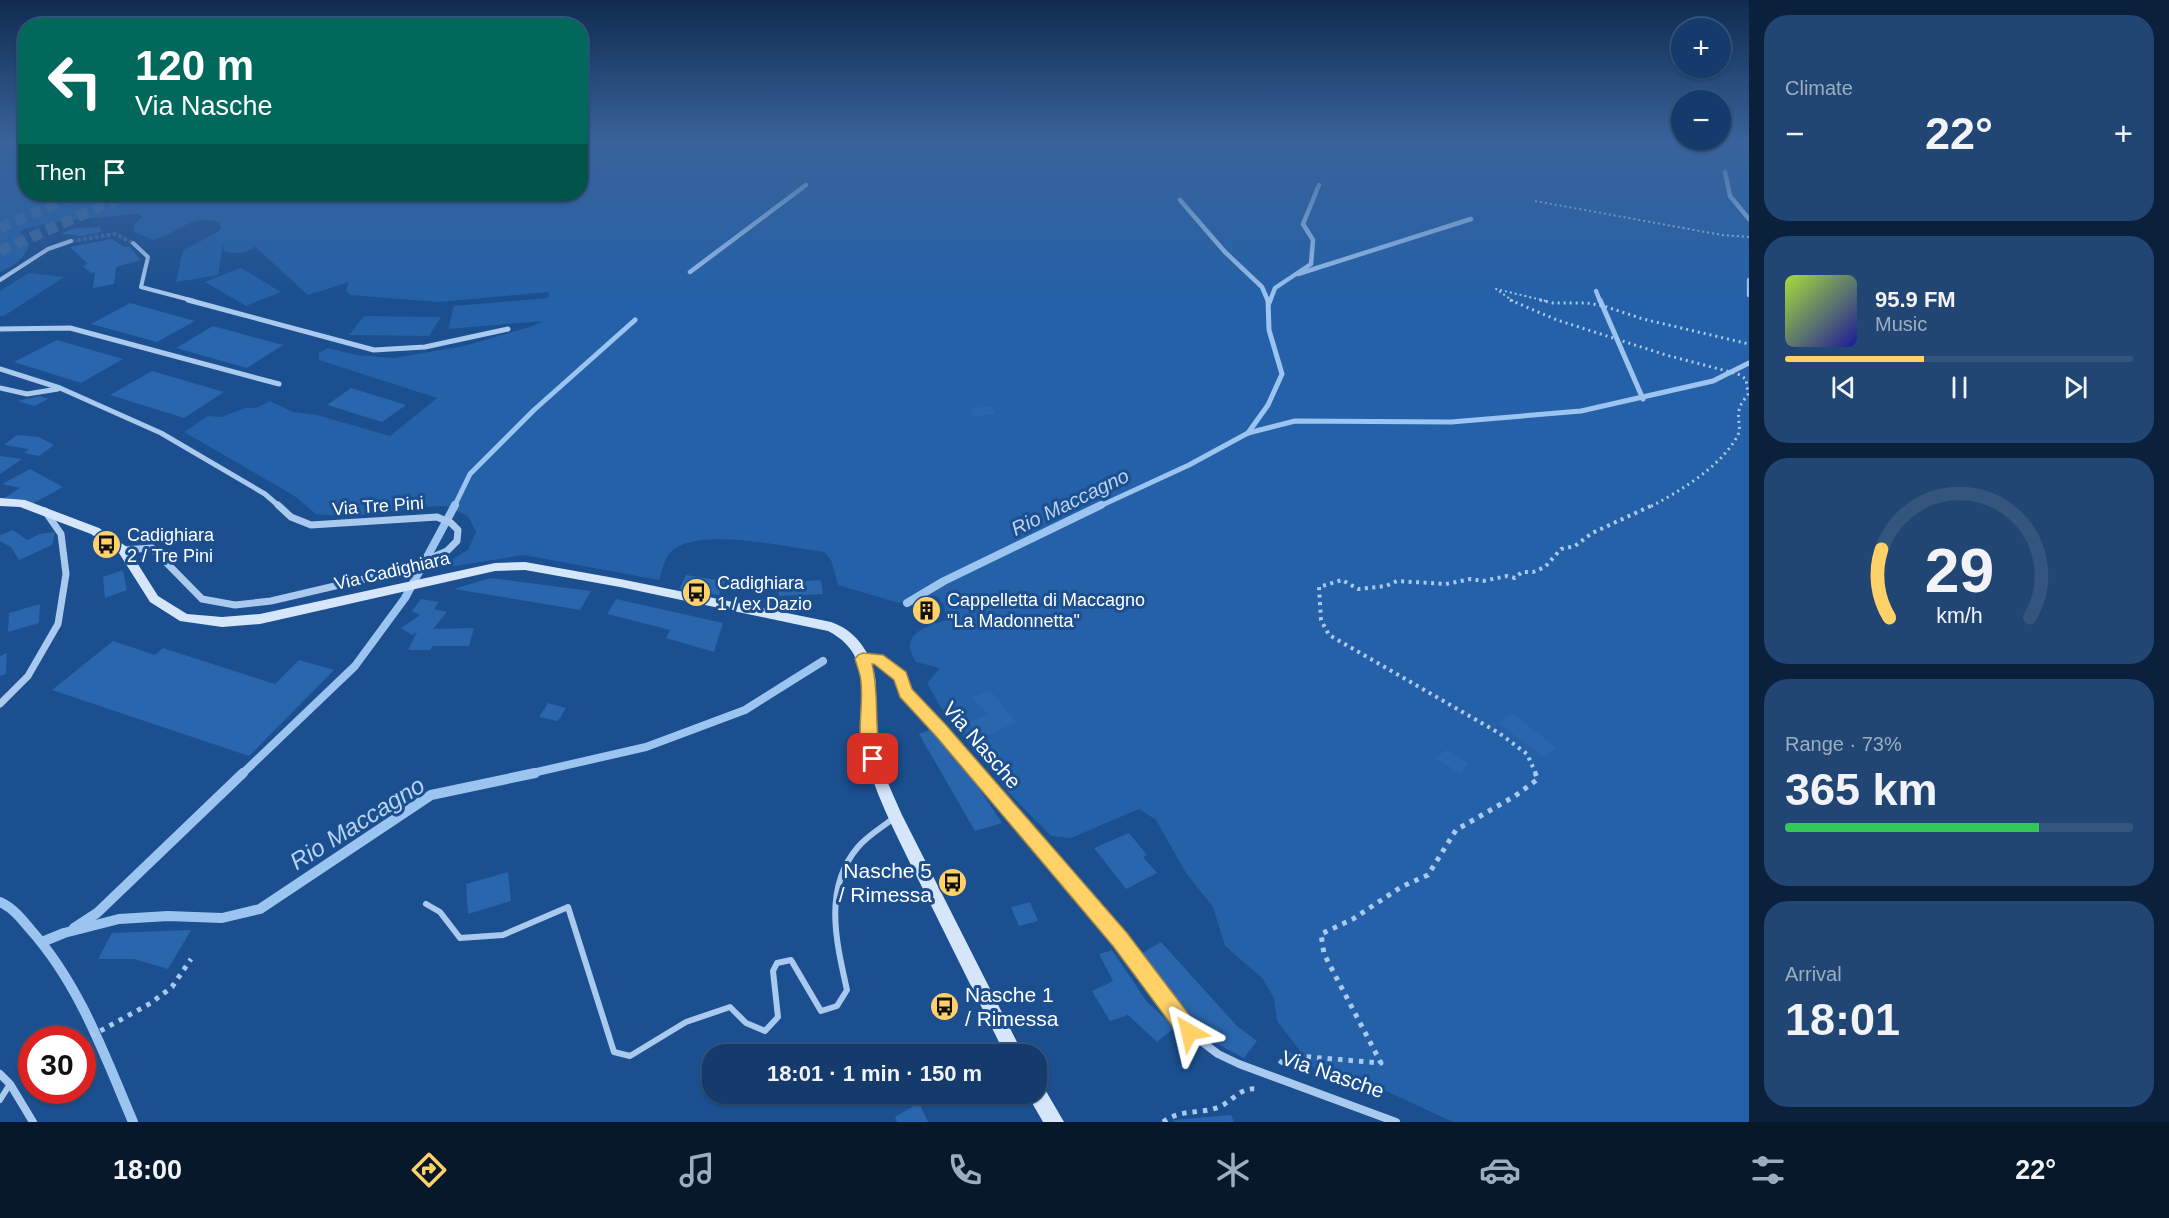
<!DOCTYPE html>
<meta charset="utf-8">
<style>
body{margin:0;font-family:Arial,sans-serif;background:#214673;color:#f1f3f6;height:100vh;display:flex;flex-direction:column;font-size:22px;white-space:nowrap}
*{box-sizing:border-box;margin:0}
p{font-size:20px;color:#9dadc1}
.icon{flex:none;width:33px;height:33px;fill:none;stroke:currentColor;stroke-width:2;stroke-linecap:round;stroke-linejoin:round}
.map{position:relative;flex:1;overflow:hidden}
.details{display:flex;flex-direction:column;gap:15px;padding:15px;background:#0b203b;width:420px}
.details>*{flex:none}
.hud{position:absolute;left:18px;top:18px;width:570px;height:183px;border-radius:24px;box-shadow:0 2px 4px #0004,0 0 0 2px #33557e;background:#00695c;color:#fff;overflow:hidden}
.fabs{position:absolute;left:1671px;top:18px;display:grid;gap:12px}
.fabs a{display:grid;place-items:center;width:60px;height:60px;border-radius:50%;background:#143b6b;box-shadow:0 2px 4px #0004,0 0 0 2px #33557e;font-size:30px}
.speed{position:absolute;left:18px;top:1026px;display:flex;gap:12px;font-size:30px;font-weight:700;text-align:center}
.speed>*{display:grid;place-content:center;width:78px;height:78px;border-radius:50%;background:#143b6b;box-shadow:0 2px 4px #0004,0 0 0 2px #33557e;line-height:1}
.speed .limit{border:9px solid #d22;background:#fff;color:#111}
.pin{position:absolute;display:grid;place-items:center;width:51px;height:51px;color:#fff;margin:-26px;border-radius:12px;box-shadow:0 3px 9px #0006}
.me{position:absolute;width:66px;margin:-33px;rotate:323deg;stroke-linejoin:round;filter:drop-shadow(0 0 4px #0008)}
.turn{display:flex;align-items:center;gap:21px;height:126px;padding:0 18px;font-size:27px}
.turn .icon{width:78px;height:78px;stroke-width:2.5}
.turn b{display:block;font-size:42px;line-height:51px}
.then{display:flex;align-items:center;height:57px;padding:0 18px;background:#0003;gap:12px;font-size:22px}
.big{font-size:45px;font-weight:700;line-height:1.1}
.details .card{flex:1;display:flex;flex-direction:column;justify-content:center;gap:9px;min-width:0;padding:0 21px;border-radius:24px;background:#214673}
.details .dial{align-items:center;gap:0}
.dial svg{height:156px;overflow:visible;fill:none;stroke:#33557e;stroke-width:7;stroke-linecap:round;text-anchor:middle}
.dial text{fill:#f1f3f6;stroke:none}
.song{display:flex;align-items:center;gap:18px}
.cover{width:72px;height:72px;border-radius:9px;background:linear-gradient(135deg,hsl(80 70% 55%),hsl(240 70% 35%))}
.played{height:6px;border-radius:3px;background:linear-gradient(90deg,#ffd166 40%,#33557e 40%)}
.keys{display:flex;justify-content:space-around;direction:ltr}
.heat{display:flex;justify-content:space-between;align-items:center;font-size:33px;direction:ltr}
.charge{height:9px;border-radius:4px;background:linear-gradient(90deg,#34c759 73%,#33557e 0)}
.trip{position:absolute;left:702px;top:1044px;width:345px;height:60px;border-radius:24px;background:#143b6b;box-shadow:0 2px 4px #0004,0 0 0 2px #33557e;font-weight:700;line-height:60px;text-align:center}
.tab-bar{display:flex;height:96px;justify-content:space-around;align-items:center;background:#08182b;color:#9dadc1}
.tab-bar .icon{width:42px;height:42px}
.tab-bar .selected{color:#ffd166}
.tab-bar b{font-size:27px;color:#f1f3f6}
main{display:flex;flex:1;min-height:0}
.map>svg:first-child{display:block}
.green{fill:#2461a8}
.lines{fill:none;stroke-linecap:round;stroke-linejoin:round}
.stream-far3{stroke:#9cc4f0;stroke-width:4.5}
.stream-far2{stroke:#9cc4f0;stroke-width:5}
.stream-far1{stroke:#9cc4f0;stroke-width:8}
.stream{stroke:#9cc4f0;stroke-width:10}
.building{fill:#2a66ad}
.street-tunnel{stroke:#3d69a0;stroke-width:4;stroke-dasharray:4 2;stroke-linecap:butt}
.highway-tunnel{stroke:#3d69a0;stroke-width:11;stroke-dasharray:11 6;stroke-linecap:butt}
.path-far3{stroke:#a9c9ee;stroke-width:2;stroke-dasharray:2 3;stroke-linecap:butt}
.path-far2{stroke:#a9c9ee;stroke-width:3;stroke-dasharray:2 4;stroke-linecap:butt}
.path-far1{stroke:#a9c9ee;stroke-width:4;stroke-dasharray:3 4.5;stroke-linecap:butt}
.path{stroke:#a9c9ee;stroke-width:5;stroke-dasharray:4.5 6;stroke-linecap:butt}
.lane{stroke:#a9c9ee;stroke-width:6}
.street-far3{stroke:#a9c9ee;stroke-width:4}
.street-far2{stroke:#a9c9ee;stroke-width:5}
.street-far1{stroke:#a9c9ee;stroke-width:7}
.street{stroke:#a9c9ee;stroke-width:8}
.secondary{fill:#d6e6fa;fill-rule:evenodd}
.route{fill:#ffd166;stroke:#a68842;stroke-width:1.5}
.labels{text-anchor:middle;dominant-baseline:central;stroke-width:6;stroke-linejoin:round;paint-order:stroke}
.street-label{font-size:18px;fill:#fff;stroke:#1b4f8f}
.poi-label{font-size:18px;fill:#fff;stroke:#1b4f8f;text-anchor:start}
.water-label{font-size:20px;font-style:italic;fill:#b5d3f5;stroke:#1b4f8f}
.near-street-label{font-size:21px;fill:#fff;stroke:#1b4f8f}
.near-poi-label{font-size:21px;fill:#fff;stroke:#1b4f8f;text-anchor:end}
.near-water-label{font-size:24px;font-style:italic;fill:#b5d3f5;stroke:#1b4f8f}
</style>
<main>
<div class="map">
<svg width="1749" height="1122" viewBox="0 0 1749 1122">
<rect width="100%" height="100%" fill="#1b4f8f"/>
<g class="green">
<path d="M0,142H25L26,194H580L581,142H1749V1122H1453L1373,1085L1314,1069L1277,1021L1274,998L1262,978L1225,946L1213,907L1186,873L1156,820L1139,809L1071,838L1051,836L1009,793L940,706L927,683L940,668L916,662C898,635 924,627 946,620L944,605L937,596H924L899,603L838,585L831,560L824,552C789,548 693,524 669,554C664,560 662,572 659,580L524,555L436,569L468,550L476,532L468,516L446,506L418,507L349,517L316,514L293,495L184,432L208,416L221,417L245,408H256L270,401L293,412L317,415L390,436L437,398L319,360V353L328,348L356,355L394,358L464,346L530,327L544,321L448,329L454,306L548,298L549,292L439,302L350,295L346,291L349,282L308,295L252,244L255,247C245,253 236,255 225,251L223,245L218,275L176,282L183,250L218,232L221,228L220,223C194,211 176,235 153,240L134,232V225L142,217L138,214L60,221L24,229L20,232L29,244C27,259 12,266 0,272Z"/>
<path d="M240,268H241L281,292L246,306L205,282Z"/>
<path d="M29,273L64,277L4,316H0V291Z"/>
<path d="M364,316L441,317L429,336L349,335Z"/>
</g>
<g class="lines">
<g class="stream-far3">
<path d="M1725,172L1730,196L1749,219"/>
<path d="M1180,200L1225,252L1262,287L1268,301"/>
<path d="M690,272L806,185"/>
<path d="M1298,274L1471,219"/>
<path d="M1749,280V295"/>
<path d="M1596,291L1600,301"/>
<path d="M1270,301L1275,288L1311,264L1313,240L1303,224L1319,185"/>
</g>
<g class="stream-far2">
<path d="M1600,300L1643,399"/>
<path d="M1269,303L1270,300"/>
<path d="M1248,433L1268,405L1282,374L1269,330L1268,300"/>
<path d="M454,507L470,474L534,410L635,320"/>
<path d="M1098,507L1189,465L1248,433L1295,421L1451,422L1581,411L1713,381L1749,363"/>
</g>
<g class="stream-far1">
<path d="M907,603L944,581L1101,505"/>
<path d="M242,774L355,666L405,598L455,505"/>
<path d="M528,774L646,747L745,710L823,661"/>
</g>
<g class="stream">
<path d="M0,902C13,908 21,918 30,929C80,985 104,1054 133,1122"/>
<path d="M74,928L97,913L243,773"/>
<path d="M42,942L64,933L119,919L168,916L222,918L260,909L431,795L535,773"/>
</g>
</g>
<g class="building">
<path d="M100,227L101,232L82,236L61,234L70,229Z"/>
<path d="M112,239L124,247L129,246L141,260L116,267L114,284L93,288L95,272L91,273L83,266L88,264L70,247Z"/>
<path d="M130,303L195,321L157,342L91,324Z"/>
<path d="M213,326L283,345L247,368L176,348Z"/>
<path d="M57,340L123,359L81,383L14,362Z"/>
<path d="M152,371L224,392L184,418L110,395Z"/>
<path d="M351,388L406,405L382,422L327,405Z"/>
<path d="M40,396L48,399L34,406L17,401Z"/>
<path d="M991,406L995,414L974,417L971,408Z"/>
<path d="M17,435L39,437L54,445L39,456L24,453L29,449L4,445Z"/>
<path d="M0,456L22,459L0,474Z"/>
<path d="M30,469L63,487L32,504L4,498L20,488L2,484Z"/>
<path d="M13,530L27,540L40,534L55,532L52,545L19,560L11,547L0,541V535Z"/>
<path d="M123,570L127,590L105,598L103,577Z"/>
<path d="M686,575L725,581L719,595L679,589Z"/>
<path d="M490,578L567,588L591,591L580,610L454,589Z"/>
<path d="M821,580L823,594L779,596L778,583Z"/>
<path d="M421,599L439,602L434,609L447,612L433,629L474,628L469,646H433L430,650H408L417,632L412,635L401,628L420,615L412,611Z"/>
<path d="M616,599L723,623L714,652L666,638L670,630L607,614Z"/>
<path d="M40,604L39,623L8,632L9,613Z"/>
<path d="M918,605H932L933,614L919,615Z"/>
<path d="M113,641L155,655L163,648L275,684L299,660L334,670L249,756L52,690Z"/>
<path d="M7,653L6,674L0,676V656Z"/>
<path d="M990,690L1016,722L983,738L969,723L987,714L972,697Z"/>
<path d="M548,703L566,708L558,721L539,717Z"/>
<path d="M1513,714L1557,748L1543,757L1498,723Z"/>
<path d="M930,730L967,770L1002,823L975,831L919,734Z"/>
<path d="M1447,750L1469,764L1460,774L1435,757Z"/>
<path d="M1129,833L1147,855L1143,857L1157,873L1126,889L1094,848Z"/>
<path d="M508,872L511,901L468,914L466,884Z"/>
<path d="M1030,902L1038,921L1019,926L1011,907Z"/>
<path d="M191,930L168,969L134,959H98L112,933Z"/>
<path d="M1161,942L1237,1026L1257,1041L1244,1058L1206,1038L1174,1004L1139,955Z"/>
<path d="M1112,950L1147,1002L1175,1027L1157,1042L1128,1015L1110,1021L1092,991L1113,981L1099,954Z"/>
<path d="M919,1103L928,1122H897L895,1117Z"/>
<path d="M1231,1115L1234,1122H1174V1120Z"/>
</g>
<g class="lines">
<path class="street-tunnel" d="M71,241L115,234L133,243"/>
<g class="highway-tunnel">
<path d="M0,228L78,194"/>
<path d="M0,251L129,194"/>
</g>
<g class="path-far3">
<path d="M1535,201L1722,235L1749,237"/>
<path d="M1513,301L1496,289L1546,301"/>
</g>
<g class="path-far2">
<path d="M1510,300L1557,320L1666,355L1738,374L1746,379L1748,394C1745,399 1740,404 1739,410C1737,420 1742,428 1737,437C1719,468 1680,491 1650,507"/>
<path d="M1540,300L1553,303H1587L1604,306L1643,319L1749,344"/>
</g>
<path class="path-far1" d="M1536,774L1527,754L1499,733L1329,635L1321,620L1319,587L1342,580L1358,589L1386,586L1397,581L1446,584L1471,579L1483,581L1507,576L1515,578L1522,572H1533L1545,567L1561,549L1575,546L1592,533L1653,505"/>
<g class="path">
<path d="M82,1041L151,1003L172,987L191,959"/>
<path d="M1280,1064L1286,1055L1381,1063L1324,954L1321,934L1353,919L1401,887L1428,875L1456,830L1515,796L1538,779L1535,773"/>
<path d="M22,1076L32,1070"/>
<path d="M1163,1122C1183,1108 1198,1115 1219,1107C1233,1101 1240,1087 1257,1089"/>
</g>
<g class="lane">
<path d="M426,904L440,912L460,938L503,935L568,907L614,1052L630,1056L686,1022L730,1007L746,1023L765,1031L778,1017L773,971L777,963L791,960L821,1011L837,1006L847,990C836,941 823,888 858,847C868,835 883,827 895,817"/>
<path d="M0,1100L10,1084"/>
</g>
<g class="street-far3">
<path d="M133,243L148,257L141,287L194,301"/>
<path d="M0,280L48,249L71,241"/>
</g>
<g class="street-far2">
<path d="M188,300L374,350L425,347L508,329"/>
<path d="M0,329L70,328L279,384"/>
<path d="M0,369L60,388L161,433L265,494L280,507"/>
<path d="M0,388L27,394L58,389"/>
</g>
<g class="street-far1">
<path d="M123,550L152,548L202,599L235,605L271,601L403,570L447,551L457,541L458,530L451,523L437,517L311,525L291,517L278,505"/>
<path d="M864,659C886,659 899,671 905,692L979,774"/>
<path d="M0,704L28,676L58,624L66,574L61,534L45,511"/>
</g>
<g class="street">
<path d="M978,773L1120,940L1189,1032L1218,1054L1239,1064L1396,1122"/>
<path d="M0,1074L10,1084L33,1122"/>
</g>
<g class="secondary">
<path d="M0,498L25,500L99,528L127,547L158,596L187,614L222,617L260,614L495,563L525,562L620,579L831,622C858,631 875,658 876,686C876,704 873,723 875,741C879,766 892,792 902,815L1023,1054H1005C978,1000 951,946 924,891C902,846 878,802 864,753C852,709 881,658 828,631L620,587L525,570L495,571L260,624L222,627L180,621L150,602L119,553L91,534L20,507L0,506Z"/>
<path d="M1036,1084L1043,1086L1064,1122H1043L1027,1094H1036Z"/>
</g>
</g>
<linearGradient id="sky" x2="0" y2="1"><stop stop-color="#0f2b4f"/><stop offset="0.47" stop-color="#39639b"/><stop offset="1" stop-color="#39639b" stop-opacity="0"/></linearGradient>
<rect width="1749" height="300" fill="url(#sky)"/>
<path class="route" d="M863,653L883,655L906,672L912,689L946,725L1127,933L1196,1024L1199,1032L1196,1039L1189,1042L1182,1039L1113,946L935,735L900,697L894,680L874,664H872C880,696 873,727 882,759L879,763L873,765L867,763C854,735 864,711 861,682C861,675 857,666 855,659L858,655Z"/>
<defs>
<symbol id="bus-disc" viewBox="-11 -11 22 22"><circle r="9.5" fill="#ffd166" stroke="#1b4f8f"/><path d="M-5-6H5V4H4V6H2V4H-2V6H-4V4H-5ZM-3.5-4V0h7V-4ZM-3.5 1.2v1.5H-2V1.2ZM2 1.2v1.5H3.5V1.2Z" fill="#111"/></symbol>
<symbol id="building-disc" viewBox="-11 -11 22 22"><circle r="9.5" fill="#ffd166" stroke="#1b4f8f"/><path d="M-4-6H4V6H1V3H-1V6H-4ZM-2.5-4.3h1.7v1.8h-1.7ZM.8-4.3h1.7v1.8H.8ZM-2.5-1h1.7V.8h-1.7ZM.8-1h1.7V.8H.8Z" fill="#111"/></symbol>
</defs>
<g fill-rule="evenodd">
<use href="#bus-disc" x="90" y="528" width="33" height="33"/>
<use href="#bus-disc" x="680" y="576" width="33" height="33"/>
<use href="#building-disc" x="910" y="594" width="33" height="33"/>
<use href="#bus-disc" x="936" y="866" width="33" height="33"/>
<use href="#bus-disc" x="928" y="990" width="33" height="33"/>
</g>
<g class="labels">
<g class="street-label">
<text transform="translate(378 506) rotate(-4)">Via Tre Pini</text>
<text transform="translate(392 571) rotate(-13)">Via Cadighiara</text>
</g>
<g class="poi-label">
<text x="127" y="535">Cadighiara<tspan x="127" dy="21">2 / Tre Pini</tspan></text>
<text x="717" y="583">Cadighiara<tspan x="717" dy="21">1 / ex Dazio</tspan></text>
<text x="947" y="600">Cappelletta di Maccagno<tspan x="947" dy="21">"La Madonnetta"</tspan></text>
</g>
<g class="water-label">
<text transform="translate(1070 502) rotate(-26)">Rio Maccagno</text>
</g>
<g class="near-street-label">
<text transform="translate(982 745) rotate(49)">Via Nasche</text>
<text transform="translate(1333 1074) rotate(19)">Via Nasche</text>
</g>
<g class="near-poi-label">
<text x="932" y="870">Nasche 5<tspan x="932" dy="24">/ Rimessa</tspan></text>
<text x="965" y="994" text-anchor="start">Nasche 1<tspan x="965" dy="24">/ Rimessa</tspan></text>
</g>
<g class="near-water-label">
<text transform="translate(357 823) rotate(-32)">Rio Maccagno</text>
</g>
</g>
</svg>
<div class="fabs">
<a>+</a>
<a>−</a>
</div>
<div class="speed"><div class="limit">30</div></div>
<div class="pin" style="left:873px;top:759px;background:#d93025"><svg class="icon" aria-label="arrive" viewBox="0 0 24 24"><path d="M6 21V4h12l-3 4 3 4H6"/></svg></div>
<svg class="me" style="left:1189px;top:1032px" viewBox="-20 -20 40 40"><path d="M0-17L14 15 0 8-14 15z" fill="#ffd166" stroke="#fff" stroke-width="4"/></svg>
<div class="trip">18:01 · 1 min · 150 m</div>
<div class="hud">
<div class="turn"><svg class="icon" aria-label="left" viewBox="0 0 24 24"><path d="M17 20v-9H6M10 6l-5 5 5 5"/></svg><div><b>120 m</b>Via Nasche</div></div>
<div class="then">Then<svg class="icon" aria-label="arrive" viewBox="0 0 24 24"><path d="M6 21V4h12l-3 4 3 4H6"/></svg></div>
</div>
</div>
<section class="details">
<div class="card"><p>Climate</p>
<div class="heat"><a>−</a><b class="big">22°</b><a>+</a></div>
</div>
<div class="card">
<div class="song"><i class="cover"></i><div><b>95.9 FM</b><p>Music</p></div></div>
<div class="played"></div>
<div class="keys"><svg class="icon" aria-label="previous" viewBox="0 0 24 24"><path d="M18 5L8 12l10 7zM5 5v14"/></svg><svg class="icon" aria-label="pause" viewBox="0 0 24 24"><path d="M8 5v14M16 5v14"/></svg><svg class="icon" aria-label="next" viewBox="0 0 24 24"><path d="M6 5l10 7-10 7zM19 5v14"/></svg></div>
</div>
<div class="card dial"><svg viewBox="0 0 100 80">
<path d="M14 69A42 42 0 1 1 86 69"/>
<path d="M14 69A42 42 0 0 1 10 34" stroke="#ffd166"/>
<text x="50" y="56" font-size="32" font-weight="700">29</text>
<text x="50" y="72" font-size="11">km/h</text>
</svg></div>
<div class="card"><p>Range · 73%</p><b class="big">365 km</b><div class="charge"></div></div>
<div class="card"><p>Arrival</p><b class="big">18:01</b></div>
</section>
</main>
<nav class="tab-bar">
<b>18:00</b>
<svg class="icon selected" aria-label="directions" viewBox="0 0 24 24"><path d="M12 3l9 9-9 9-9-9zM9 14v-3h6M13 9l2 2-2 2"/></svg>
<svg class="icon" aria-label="music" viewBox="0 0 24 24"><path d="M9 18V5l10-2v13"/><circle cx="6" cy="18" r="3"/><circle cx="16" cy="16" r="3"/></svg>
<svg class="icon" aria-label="phone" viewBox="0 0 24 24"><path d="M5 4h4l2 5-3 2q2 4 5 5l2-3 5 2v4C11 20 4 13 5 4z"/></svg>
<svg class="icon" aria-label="climate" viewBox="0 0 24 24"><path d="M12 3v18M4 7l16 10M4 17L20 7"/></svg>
<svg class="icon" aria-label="car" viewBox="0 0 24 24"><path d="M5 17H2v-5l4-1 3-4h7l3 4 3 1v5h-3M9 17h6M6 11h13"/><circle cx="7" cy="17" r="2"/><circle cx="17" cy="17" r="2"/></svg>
<svg class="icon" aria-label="filters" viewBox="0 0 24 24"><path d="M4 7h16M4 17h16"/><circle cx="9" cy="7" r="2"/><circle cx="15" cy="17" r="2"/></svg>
<b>22°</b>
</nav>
